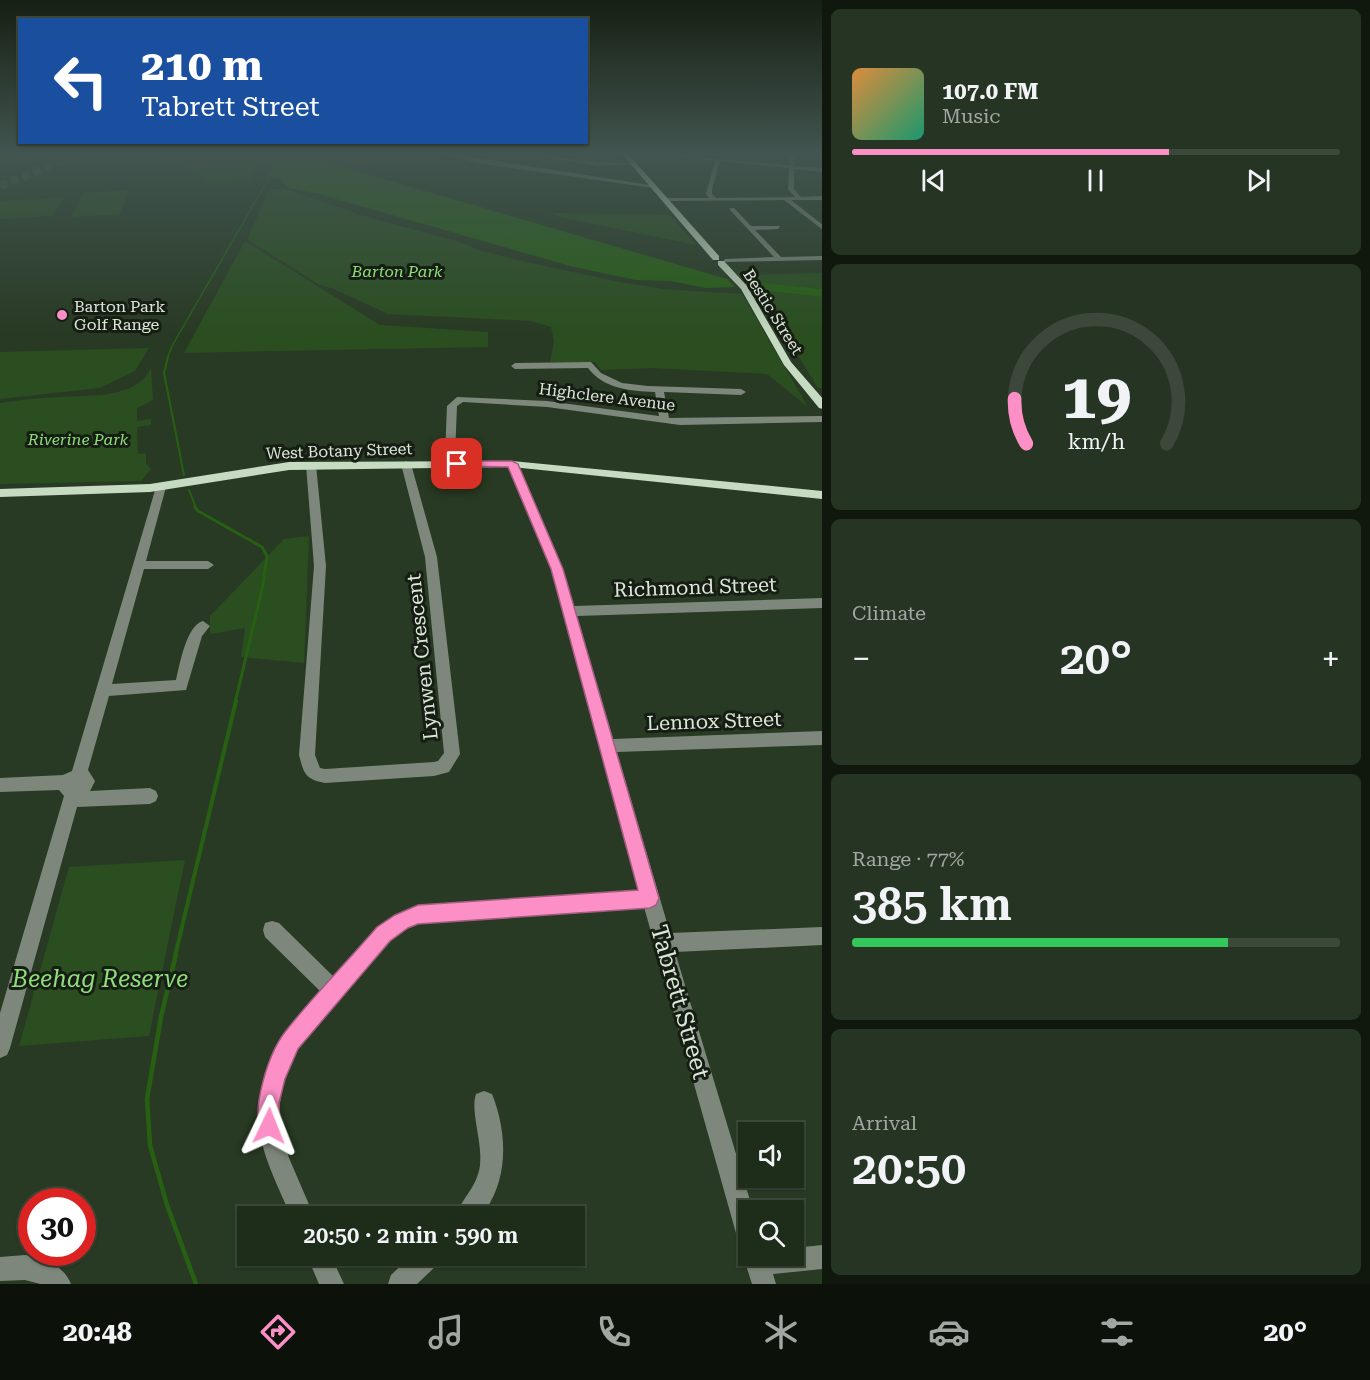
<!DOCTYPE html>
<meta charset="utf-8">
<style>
body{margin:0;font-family:"Roboto Serif",serif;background:#263423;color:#f1f3f6;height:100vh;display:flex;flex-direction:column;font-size:22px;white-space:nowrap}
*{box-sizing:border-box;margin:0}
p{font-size:20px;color:#a1a7a2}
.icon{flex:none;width:33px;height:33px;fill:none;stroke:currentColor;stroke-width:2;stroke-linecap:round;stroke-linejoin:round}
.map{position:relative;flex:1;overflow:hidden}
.details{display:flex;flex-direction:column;gap:9px;padding:9px;background:#10180e;width:548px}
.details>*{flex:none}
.hud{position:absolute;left:18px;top:18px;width:570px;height:126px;border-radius:0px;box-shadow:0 2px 4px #0004,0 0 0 2px #3c4839;background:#1a4fa0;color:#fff;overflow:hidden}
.buttons{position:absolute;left:738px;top:1122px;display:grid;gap:12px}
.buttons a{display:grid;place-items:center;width:66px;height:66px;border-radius:0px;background:#1e2c1a;box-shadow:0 2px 4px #0004,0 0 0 2px #3c4839;font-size:30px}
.speed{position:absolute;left:18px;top:1188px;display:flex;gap:12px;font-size:30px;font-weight:700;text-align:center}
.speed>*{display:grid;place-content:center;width:78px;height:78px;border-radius:50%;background:#1e2c1a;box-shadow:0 2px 4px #0004,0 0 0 2px #3c4839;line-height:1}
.speed .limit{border:9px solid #d22;background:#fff;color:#111}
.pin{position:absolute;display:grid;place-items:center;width:51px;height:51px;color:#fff;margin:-26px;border-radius:12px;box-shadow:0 3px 9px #0006}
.me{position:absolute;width:66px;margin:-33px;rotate:2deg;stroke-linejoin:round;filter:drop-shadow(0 0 4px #0008)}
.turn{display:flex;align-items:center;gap:21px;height:126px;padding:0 24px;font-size:27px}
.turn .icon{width:78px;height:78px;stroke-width:2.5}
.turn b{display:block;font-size:42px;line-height:51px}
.big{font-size:45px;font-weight:600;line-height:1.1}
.details .tile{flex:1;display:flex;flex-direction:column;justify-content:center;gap:9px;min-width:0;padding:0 21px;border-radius:9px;background:#263423}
.details .dial{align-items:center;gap:0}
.dial svg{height:156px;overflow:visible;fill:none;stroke:#3c4839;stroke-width:7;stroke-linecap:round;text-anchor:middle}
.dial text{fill:#f1f3f6;stroke:none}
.song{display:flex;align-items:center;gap:18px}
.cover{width:72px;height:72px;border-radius:9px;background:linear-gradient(135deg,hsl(30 70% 55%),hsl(160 70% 35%))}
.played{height:6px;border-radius:3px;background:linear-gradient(90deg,#fb8fc6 65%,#3c4839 65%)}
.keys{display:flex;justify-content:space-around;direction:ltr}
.heat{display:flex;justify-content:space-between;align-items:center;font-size:33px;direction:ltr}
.charge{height:9px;border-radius:4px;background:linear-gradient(90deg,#34c759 77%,#3c4839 0)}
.trip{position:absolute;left:237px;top:1206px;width:348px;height:60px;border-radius:0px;background:#1e2c1a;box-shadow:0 2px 4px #0004,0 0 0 2px #3c4839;font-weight:600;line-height:60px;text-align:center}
.menu{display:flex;height:96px;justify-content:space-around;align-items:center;background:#0c120a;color:#a1a7a2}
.menu .icon{width:42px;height:42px}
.menu .current{color:#fb8fc6}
.menu b{font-size:27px;color:#f1f3f6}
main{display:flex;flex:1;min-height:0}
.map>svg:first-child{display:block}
.green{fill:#2a4e1f}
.water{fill:#276013}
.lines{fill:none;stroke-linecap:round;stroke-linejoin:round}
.stream-far4{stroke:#276013;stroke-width:1.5}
.stream-far3{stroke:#276013;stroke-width:2}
.stream-far2{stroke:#276013;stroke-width:3}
.stream-far1{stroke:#276013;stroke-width:4}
.stream{stroke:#276013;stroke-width:4.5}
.highway-tunnel{stroke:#43543e;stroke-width:8;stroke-dasharray:8 4;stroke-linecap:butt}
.minor{fill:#7e877b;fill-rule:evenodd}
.major{fill:#c7dbc2;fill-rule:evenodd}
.route{fill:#fb8fc6;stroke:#a35d81;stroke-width:1.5}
.poi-dot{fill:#fb8fc6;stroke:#161e14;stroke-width:2}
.labels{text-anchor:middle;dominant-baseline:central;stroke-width:6;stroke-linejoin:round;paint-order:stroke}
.far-park-label{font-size:16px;font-style:italic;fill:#90de7b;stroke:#161e14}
.far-poi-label{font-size:16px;fill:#dce7d9;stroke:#161e14;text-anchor:start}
.far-street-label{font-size:16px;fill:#dce7d9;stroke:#161e14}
.street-label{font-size:20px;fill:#dce7d9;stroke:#161e14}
.near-park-label{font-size:24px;font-style:italic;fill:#90de7b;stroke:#161e14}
.near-street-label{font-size:24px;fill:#dce7d9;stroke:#161e14}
</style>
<main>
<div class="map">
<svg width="823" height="1284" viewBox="0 0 823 1284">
<rect width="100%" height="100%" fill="#283a23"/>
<g class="green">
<path d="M231,155L252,161L255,171L248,182L210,185L180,166Z"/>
<path d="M270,189H285L370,218L457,241L479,250L517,260L619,282L664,289L742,294L808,407L767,374L652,368L601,370L595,362H550L554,341L551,327L531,321L388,314L334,289L318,284L247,239Z"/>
<path d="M129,190L120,214L71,217L83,193Z"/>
<path d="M64,198L52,216L0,219V201Z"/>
<path d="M549,213L670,215L696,245L560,217Z"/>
<path d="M245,241L380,325L488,332V347L184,353Z"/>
<path d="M822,273V289L753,282L744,275Z"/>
<path d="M758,290L822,297V388H818Z"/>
<path d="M149,348L135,371L100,388L0,399V352Z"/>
<path d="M151,367L153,400L137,408V421L151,419V425L137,427L138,454L146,453V464L151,469L141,481L0,484V403C19,400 38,398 57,397C84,395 139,400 151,367Z"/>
<path d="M309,536L304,663L241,657L245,628L210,634V616L284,539Z"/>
<path d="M185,860L149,1036L19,1046L69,867Z"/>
</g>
<g class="water">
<path d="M0,154H180C121,166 60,161 0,162Z"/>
<path d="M255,154H298L727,279L735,287L705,288L671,281L636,280L570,266L319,194L289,188L279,178L262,179L270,172L273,166Z"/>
<path d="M745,281L822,289V297L752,289Z"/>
</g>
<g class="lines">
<path class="stream-far4" d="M167,359L172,346L270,176"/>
<g class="stream-far3">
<path d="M168,357L164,373L184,475"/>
<path d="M189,490L196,508"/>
</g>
<path class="stream-far2" d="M195,507L198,511L262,547L267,556L263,585L235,703"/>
<path class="stream-far1" d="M175,956L236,701"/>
<path class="stream" d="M176,954L161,1017L147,1099L150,1145L167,1205L196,1284"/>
<path class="highway-tunnel" d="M0,186L81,154"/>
<g class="minor">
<path d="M442,154H452L656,186L653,188L477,163Z"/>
<path d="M525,154L598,162L637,164L598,166Z"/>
<path d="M659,154L789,165V154H795L794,166L823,168V172L794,169V189L801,197L823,196V200H791L823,225V230L784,200L664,201L666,198H709L706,194L715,161ZM720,161L789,168L788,189L795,197L716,198L712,194V189Z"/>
<path d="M730,208H734L751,226H780L778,229L755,230L781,257L823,256V260L723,262L725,259L774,257L730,210Z"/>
<path d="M591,362L601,373L622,383L648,386L741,389L746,392L741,395L664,392L669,418L823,416V422L680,425L547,407L463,402L457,406L455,455L462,464L461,466H453L445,455L447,406L457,397L547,401L659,416L655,392C630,391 604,389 588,368L515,369L511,366L515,363Z"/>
<path d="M406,461L411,464L437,557L460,754L449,772L434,776L325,783C305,779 304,774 299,755L314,566L306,465L311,462L316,465L326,566L315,755L320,768L325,769L434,762L438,761L444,753L425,557L401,464Z"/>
<path d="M512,461L517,464L563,569L574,606L823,598V608L577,616L613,739L823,731V745L617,752L670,933L823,927V945L675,952L753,1210H748V1245L740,1241L736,1233L644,907L418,924L408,928L391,941L297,1049L284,1079L280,1103V1126L289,1158L314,1216H291C267,1162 244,1122 270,1063C275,1053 278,1042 284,1033C295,1019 309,1005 321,992L265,937L263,930L265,923L272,921L279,923L334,977C362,945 376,921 418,906L639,890L551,569L507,464Z"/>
<path d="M161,484L166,487L146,561H208L214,565L208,569H144L112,684L176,680C180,664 186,626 203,621L210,626L202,636L186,690L109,696L88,770L95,781L90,791L150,788L156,791L158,796L156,801L150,804L77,807L10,1048L7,1055L0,1058V1013L64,796L59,790L0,792V778L63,775L72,771L156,487Z"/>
<path d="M484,1091L492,1094C508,1134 509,1182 481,1216H456C462,1197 477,1188 480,1165C483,1144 470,1110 476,1094Z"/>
<path d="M823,1245V1269L773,1274L776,1284H752L743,1256L746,1247H748V1256H794V1248Z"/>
<path d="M25,1255C44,1257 64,1266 71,1284H40L25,1280L0,1281V1257Z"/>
<path d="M307,1256H331L344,1284H319Z"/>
<path d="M411,1256H440L437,1265L417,1284H388L391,1275Z"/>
</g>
<g class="major">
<path d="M622,154H628L719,256V260H713Z"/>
<path d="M718,261H724L747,286L791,362L823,399V409L819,408L784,365L741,289L718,265Z"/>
<path d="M512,461L823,491V499L512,467L289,470L150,492L0,497V489L150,484L289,462Z"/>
</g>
</g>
<linearGradient id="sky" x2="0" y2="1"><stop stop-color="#162013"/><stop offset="0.46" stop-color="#425550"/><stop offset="1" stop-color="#425550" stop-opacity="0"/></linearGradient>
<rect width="823" height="334" fill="url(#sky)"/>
<path class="route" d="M457,461H512L518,464L563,569L659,898L656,905L650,908L418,924L408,928L390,941L298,1049L285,1079L279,1103L280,1126L277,1134L269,1137L261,1134C251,1109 268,1054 285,1032C313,996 347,962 377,927L395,915L418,905L638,890L551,569L508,467L453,466L451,464Z"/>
<circle class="poi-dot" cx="62" cy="315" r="6"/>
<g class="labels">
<g class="far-park-label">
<text x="397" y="271">Barton Park</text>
<text x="78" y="439">Riverine Park</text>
</g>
<g class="far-poi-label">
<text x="74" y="306">Barton Park<tspan x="74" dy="18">Golf Range</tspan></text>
</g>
<g class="far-street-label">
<text transform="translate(773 312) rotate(58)">Bestic Street</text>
<text transform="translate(607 397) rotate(7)">Highclere Avenue</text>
<text transform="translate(339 451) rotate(-2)">West Botany Street</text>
</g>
<g class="street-label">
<text transform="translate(695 587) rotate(-2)">Richmond Street</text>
<text transform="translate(422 657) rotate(-96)">Lynwen Crescent</text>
<text transform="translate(714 721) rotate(-2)">Lennox Street</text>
</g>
<g class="near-park-label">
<text x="100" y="979">Beehag Reserve</text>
</g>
<g class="near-street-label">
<text transform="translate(680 1002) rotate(74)">Tabrett Street</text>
</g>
</g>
</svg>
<div class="buttons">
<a><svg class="icon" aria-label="sound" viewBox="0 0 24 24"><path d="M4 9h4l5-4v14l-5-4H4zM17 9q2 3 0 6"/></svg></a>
<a><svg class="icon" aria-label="search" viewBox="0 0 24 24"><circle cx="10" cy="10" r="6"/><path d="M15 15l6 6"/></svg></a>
</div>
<div class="speed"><div class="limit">30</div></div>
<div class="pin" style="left:457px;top:464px;background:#d93025"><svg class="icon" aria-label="arrive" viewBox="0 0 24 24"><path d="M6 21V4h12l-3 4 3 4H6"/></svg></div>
<svg class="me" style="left:269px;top:1126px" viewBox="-20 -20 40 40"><path d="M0-17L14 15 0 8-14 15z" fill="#fb8fc6" stroke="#fff" stroke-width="4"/></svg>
<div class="trip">20:50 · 2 min · 590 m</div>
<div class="hud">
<div class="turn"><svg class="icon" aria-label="left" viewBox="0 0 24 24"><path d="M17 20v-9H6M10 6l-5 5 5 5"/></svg><div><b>210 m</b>Tabrett Street</div></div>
</div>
</div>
<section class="details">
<div class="tile">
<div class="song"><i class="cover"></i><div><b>107.0 FM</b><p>Music</p></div></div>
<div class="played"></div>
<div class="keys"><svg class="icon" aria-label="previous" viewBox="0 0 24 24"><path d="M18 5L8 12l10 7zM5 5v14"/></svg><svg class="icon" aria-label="pause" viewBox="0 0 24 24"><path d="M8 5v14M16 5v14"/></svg><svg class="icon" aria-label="next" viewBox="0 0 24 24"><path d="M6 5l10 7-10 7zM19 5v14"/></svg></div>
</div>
<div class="tile dial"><svg viewBox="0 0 100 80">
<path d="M14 69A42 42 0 1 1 86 69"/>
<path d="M14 69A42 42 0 0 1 8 46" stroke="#fb8fc6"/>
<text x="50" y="56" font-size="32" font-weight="700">19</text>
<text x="50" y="72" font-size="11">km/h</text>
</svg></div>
<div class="tile"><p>Climate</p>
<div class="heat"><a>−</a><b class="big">20°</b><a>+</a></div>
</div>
<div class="tile"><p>Range · 77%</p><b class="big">385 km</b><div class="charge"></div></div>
<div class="tile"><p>Arrival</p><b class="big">20:50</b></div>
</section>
</main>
<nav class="menu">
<b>20:48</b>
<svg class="icon current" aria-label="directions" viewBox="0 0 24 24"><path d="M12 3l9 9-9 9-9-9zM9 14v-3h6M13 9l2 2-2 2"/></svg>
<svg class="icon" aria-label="music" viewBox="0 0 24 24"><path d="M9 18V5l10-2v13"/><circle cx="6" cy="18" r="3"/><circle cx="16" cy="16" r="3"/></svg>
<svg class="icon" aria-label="phone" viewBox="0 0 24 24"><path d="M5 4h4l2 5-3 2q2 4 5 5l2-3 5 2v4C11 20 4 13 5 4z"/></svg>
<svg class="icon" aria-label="climate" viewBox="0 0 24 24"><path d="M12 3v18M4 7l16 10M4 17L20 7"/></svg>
<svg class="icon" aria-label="car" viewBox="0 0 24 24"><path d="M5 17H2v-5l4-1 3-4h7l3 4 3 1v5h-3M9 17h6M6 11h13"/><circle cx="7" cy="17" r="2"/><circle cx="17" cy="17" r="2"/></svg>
<svg class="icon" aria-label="filters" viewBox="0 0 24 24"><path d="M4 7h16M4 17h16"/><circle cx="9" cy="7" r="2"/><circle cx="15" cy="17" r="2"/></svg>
<b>20°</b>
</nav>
